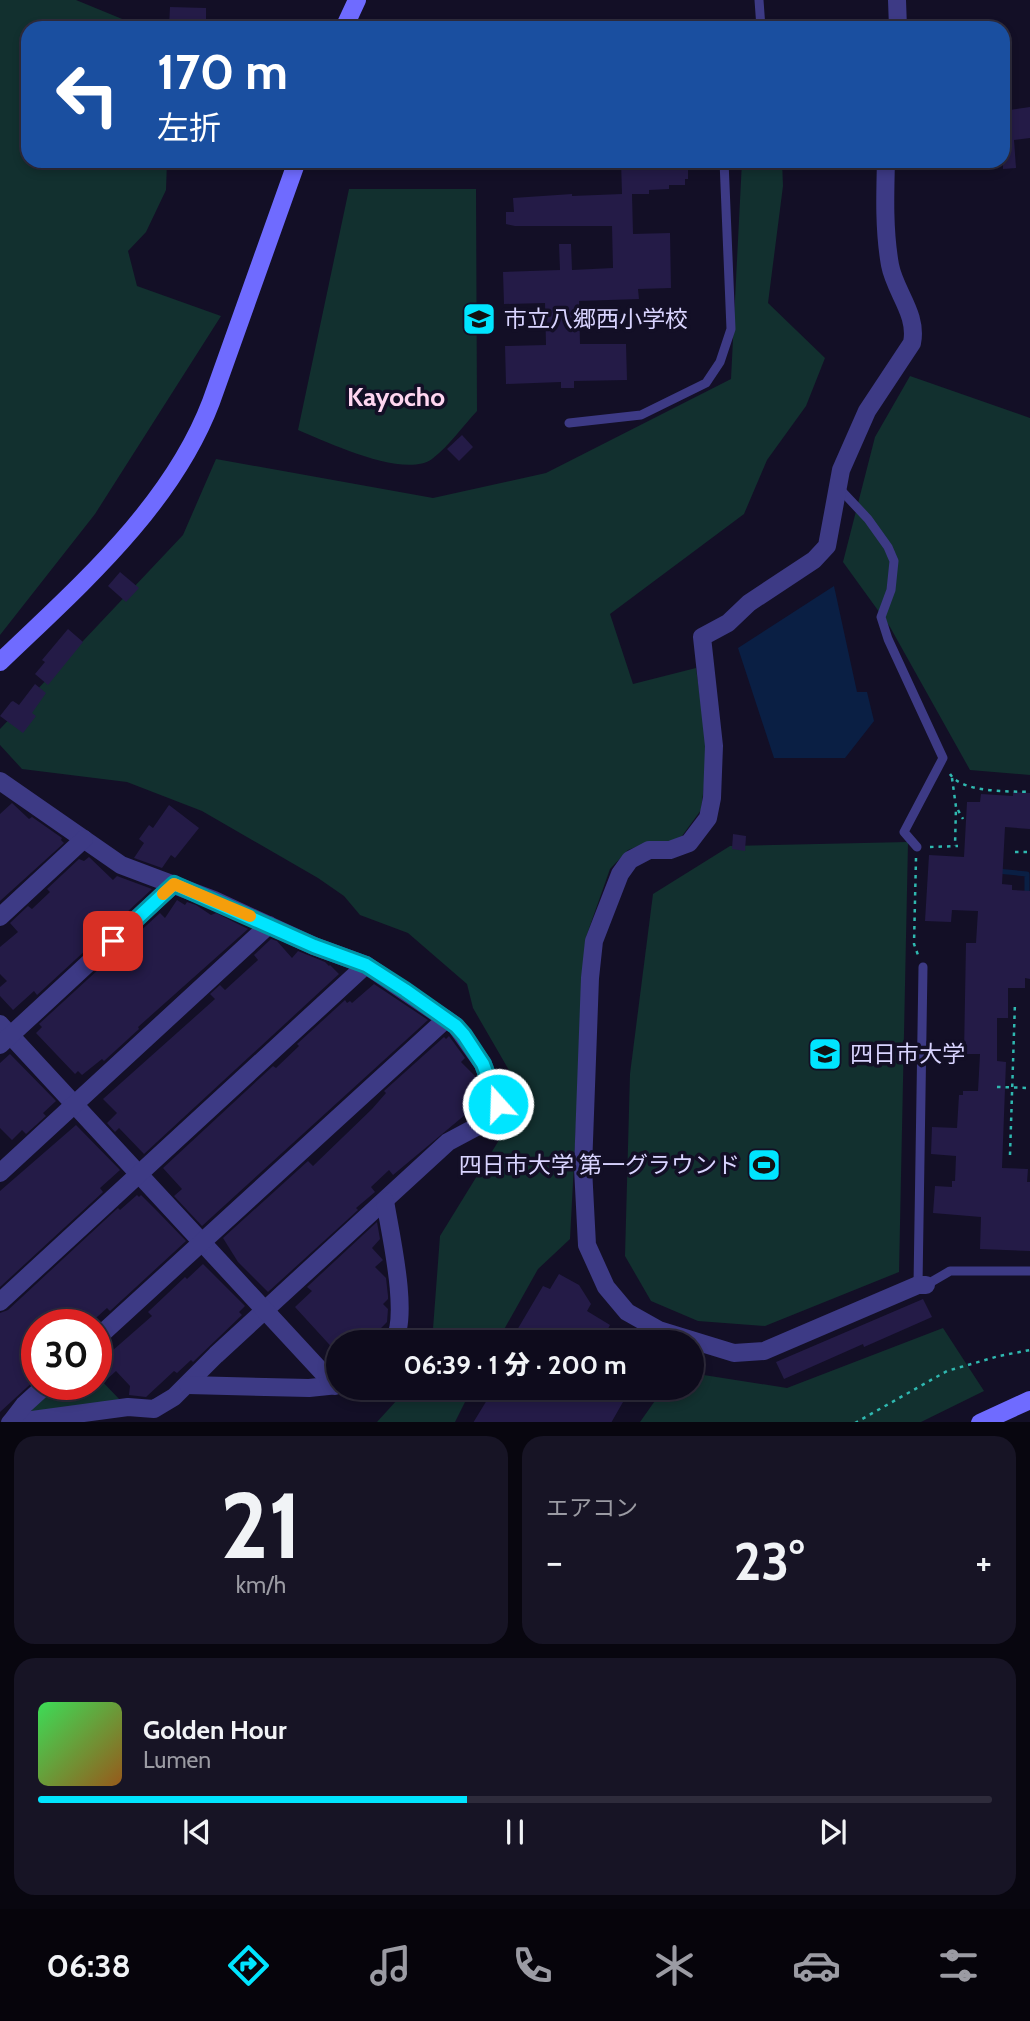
<!DOCTYPE html>
<html lang="ja">
<meta charset="utf-8">
<style>
body{margin:0;font-family:Cabin,"Noto Sans JP",sans-serif;background:#171425;color:#f1f3f6;height:100vh;display:flex;flex-direction:column;font-size:26px;white-space:nowrap}
*{box-sizing:border-box;margin:0}
p{font-size:23px;color:#9b9ba3}
.icon{flex:none;width:38px;height:38px;fill:none;stroke:currentColor;stroke-width:2;stroke-linecap:round;stroke-linejoin:round}
.map{position:relative;height:1422px;overflow:hidden}
.details{display:flex;flex-direction:column;gap:14px;padding:14px;background:#08060f;flex:1}
.details>*{flex:none}
.top-card{position:absolute;left:21px;top:21px;width:989px;height:147px;border-radius:21px;box-shadow:0 4px 10px #0003,0 0 0 2px #2e2b3b;background:#1a4fa0;color:#fff;overflow:hidden}
.speed{position:absolute;left:21px;top:1309px;display:flex;gap:14px;font-size:35px;font-weight:700;text-align:center}
.speed>*{display:grid;place-content:center;width:91px;height:91px;border-radius:50%;background:#0e0b1c;box-shadow:0 4px 10px #0003,0 0 0 2px #2e2b3b;line-height:1}
.speed .limit{border:10px solid #d22;background:#fff;color:#111}
.pin{position:absolute;display:grid;place-items:center;width:60px;height:60px;color:#fff;margin:-30px;border-radius:14px;box-shadow:0 4px 10px #0006}
.me{position:absolute;width:77px;margin:-38px;rotate:340deg;stroke-linejoin:round;filter:drop-shadow(0 0 5px #0008)}
.turn{display:flex;align-items:center;gap:24px;height:147px;padding:0 21px;font-size:32px}
.turn .icon{width:91px;height:91px;stroke-width:2.5}
.turn b{display:block;font-size:49px;line-height:60px}
.big{font-size:52px;font-weight:800;line-height:1.1}
.details .tile{flex:1;display:flex;flex-direction:column;justify-content:center;gap:10px;min-width:0;padding:0 24px;border-radius:21px;background:#171425}
.details .dial{align-items:center;gap:0}
.dial b{font-size:91px;line-height:1}
.song{display:flex;align-items:center;gap:21px}
.cover{width:84px;height:84px;border-radius:10px;background:linear-gradient(135deg,hsl(130 70% 55%),hsl(30 70% 35%))}
.played{height:7px;border-radius:4px;background:linear-gradient(90deg,#00e5ff 45%,#2e2b3b 45%)}
.keys{display:flex;justify-content:space-around;direction:ltr}
.heat{display:flex;justify-content:space-between;align-items:center;font-size:38px;direction:ltr}
.details .tiles{flex:1;display:grid;gap:14px;grid-template-columns:1fr 1fr}
.tile:last-child{grid-column:span 2}
.trip{position:absolute;left:326px;top:1330px;width:378px;height:70px;border-radius:35px;background:#0e0b1c;box-shadow:0 4px 10px #0003,0 0 0 2px #2e2b3b;font-weight:800;line-height:70px;text-align:center}
.menu{display:flex;height:112px;justify-content:space-around;align-items:center;background:#06040b;color:#9b9ba3}
.menu .icon{width:49px;height:49px}
.menu .current{color:#00e5ff}
.menu b{font-size:32px;color:#f1f3f6}
.map>svg:first-child{display:block}
.green{fill:#12302f}
.water{fill:#0a1f44}
.lines{fill:none;stroke-linecap:round;stroke-linejoin:round}
.stream{stroke:#0a1f44;stroke-width:5}
.building{fill:#241b47}
.path{stroke:#2fb8b0;stroke-width:2.5;stroke-dasharray:3.5 5;stroke-linecap:butt}
.lane{stroke:#3d3a85;stroke-width:9}
.street{stroke:#3d3a85;stroke-width:18}
.secondary{stroke:#6f6bff;stroke-width:18}
.route-casing{stroke:#0095a6;stroke-width:18}
.route{stroke:#00e5ff;stroke-width:12}
.slow{stroke:#f59e0b;stroke-width:12}
.labels{text-anchor:middle;dominant-baseline:central;stroke-width:7;stroke-linejoin:round;paint-order:stroke}
.poi-label{font-size:23px;fill:#d9d4ff;stroke:#130f26;text-anchor:start}
.quarter-label{font-size:26px;font-weight:bold;fill:#ffd6f0;stroke:#130f26}
</style>
<div class="map">
<svg width="1030" height="1423" viewBox="0 0 1030 1423">
<rect width="100%" height="100%" fill="#130f26"/>
<g class="green">
<path d="M0,0H76L144,28H28V161H167L166,190L146,232L128,251L137,286L221,316L95,514L0,635Z"/>
<path d="M742,161H782L783,186L768,303L825,358L806,406L767,460L744,514L610,614L633,684L696,668L708,754L701,810L682,836L669,842L646,843L628,850L610,869L586,937L570,1239L538,1269L497,1342H432L440,1236L525,1098L473,1008L467,984L408,933L360,915L344,896L318,878L202,811L127,782L22,769L0,745V729L183,535L216,459L433,498L546,473L731,379Z"/>
<path d="M349,189H476L477,411C463,426 449,446 432,459C404,479 327,442 298,430Z"/>
<path d="M910,376L1030,418V775L970,770L890,627L843,562L875,437Z"/>
<path d="M908,842L899,1272L765,1326L698,1321L651,1301L625,1256L630,1074L653,894L730,846Z"/>
<path d="M943,1328L984,1391L921,1422H640L664,1388H691V1373L787,1388Z"/>
<path d="M96,1375L121,1401L32,1414L31,1409L59,1384H96Z"/>
<path d="M408,1388H472L455,1422H377Z"/>
</g>
<path class="water" d="M834,586L857,692H867L874,721L845,758H774L738,648Z"/>
<g class="lines">
<path class="stream" d="M997,871L1027,874V896"/>
</g>
<g class="building">
<path d="M170,7L206,8V28L169,27Z"/>
<path d="M1030,107V138L1014,140L1016,168L1003,169V111Z"/>
<path d="M621,161H688V179H685V185H669V189L649,190V194H632L633,234L670,233L671,288L638,289L639,299L579,301L580,344H626L627,380L574,381V388H561V382L506,384L505,346L546,345L545,303L504,304L503,272L560,270L559,244H571L572,270L613,268L612,226H515L506,224V212H514L513,198L572,194V196L622,194Z"/>
<path d="M462,435L473,447L459,461L447,449Z"/>
<path d="M120,572L139,588L126,602L108,586Z"/>
<path d="M68,629L83,642L48,685L35,674L45,662L42,660Z"/>
<path d="M35,684L46,693L32,713L36,716L23,733L0,716L11,702L13,701L19,705Z"/>
<path d="M1013,792L1030,793V829L1005,827L1002,884L1012,885V890L1030,891V979L1025,978V988H1008V1018H997V1061L1006,1062L1002,1168L1028,1169L1027,1182H1030V1251L980,1249L981,1217L933,1213L935,1186L952,1187V1181H955L956,1156L931,1154L932,1127L957,1128L959,1095H963V1091H978L980,1054H964L966,943H976L978,911L952,910L951,922L925,921L929,855L964,857L967,802H980L981,794L1013,796Z"/>
<path d="M12,803L29,819L32,817L62,838L61,840L64,843L0,901V814Z"/>
<path d="M169,805L199,828L175,858L171,855L162,868L134,858L144,843L139,839L149,825L153,828Z"/>
<path d="M733,834L746,836L745,851L732,849Z"/>
<path d="M89,857L113,880L117,876L152,889L37,995L34,991L13,1010L0,996V987L7,981L0,974V947L18,932L10,923L28,906L32,909L50,892L47,889L79,859L84,861Z"/>
<path d="M177,900L185,905L187,902L196,905L211,915L216,913L248,929L138,1027L139,1029L104,1061L102,1059L82,1075L78,1071L75,1074L36,1033L42,1027L39,1024L160,913L165,918Z"/>
<path d="M271,939L277,941L292,958L298,951L325,962L329,966L330,965L339,974L144,1154L119,1128L115,1132L107,1123L117,1113L103,1099L215,999L210,994L220,985L225,990L258,960L254,955Z"/>
<path d="M374,984L428,1020L202,1226L174,1196L182,1189L163,1168L273,1066L276,1068L299,1046L297,1044L345,1000L347,1003L350,1001L352,1003Z"/>
<path d="M449,1036L465,1058L461,1062L476,1077L484,1099L393,1175L389,1170L371,1187L375,1192L356,1208L358,1210L268,1292L238,1262L223,1238L308,1161L313,1166L372,1109L386,1093L384,1091L444,1037L446,1039Z"/>
<path d="M10,1054L56,1101L43,1113L46,1116L26,1134L22,1130L12,1140L0,1128V1063Z"/>
<path d="M76,1125L120,1170L100,1188L103,1192L0,1287V1191Z"/>
<path d="M137,1195L139,1197L141,1195L157,1211L186,1241L110,1311L107,1308L88,1325H70L57,1310L41,1325H37V1353L30,1359L37,1367V1378L0,1412V1313L8,1310L118,1208L120,1210Z"/>
<path d="M377,1222L380,1239L372,1248L383,1260L375,1267L386,1278L388,1296V1299L383,1304L388,1309L387,1322L376,1333L382,1339V1342H338V1354L295,1307L312,1291L307,1287Z"/>
<path d="M203,1264L245,1306L239,1312L242,1315L193,1362L191,1360L177,1373L174,1371L146,1397L129,1395L130,1386L116,1371L106,1380L96,1370V1365L152,1316L148,1312L185,1277L187,1279Z"/>
<path d="M559,1274L579,1285L591,1304L587,1311L610,1325L601,1342H510L543,1286L550,1289Z"/>
<path d="M923,1299L932,1317L864,1347L863,1344L784,1379L776,1362Z"/>
<path d="M490,1388H631L611,1423H473L487,1400L484,1398Z"/>
</g>
<g class="lines">
<g class="path">
<path d="M950,774C962,793 1009,791 1030,792"/>
<path d="M952,778L956,807L955,846"/>
<path d="M958,810L963,819"/>
<path d="M930,847L958,846"/>
<path d="M1015,852H1030"/>
<path d="M916,858L914,944L918,955"/>
<path d="M997,1087L1030,1088"/>
<path d="M1010,1155L1015,1002"/>
<path d="M855,1423L947,1371L999,1356L1030,1350"/>
</g>
<g class="lane">
<path d="M759,0L761,28"/>
<path d="M569,423L641,415L706,383L720,362L731,329L724,161"/>
<path d="M838,487L868,519L888,547L894,561L891,590L881,617L888,639L943,758L904,832L917,847"/>
<path d="M918,1285L923,967"/>
<path d="M926,1285L950,1271H1030"/>
</g>
<g class="street">
<path d="M897,0L898,28"/>
<path d="M886,161C885,196 884,231 890,265C895,292 918,314 912,343L867,411L841,470L827,546L814,560L749,603L728,623L702,637L714,746L712,798L708,818L689,843L670,850H649L630,860L620,874L594,941L590,978L583,1168L587,1245L606,1287L627,1312L659,1330L734,1353L764,1351L918,1285H926"/>
<path d="M0,781L121,865L214,900L314,946L366,965L456,1026L483,1064L498,1104L496,1115L491,1122L478,1126L448,1142L216,1355L174,1397L154,1409L128,1407L10,1423"/>
<path d="M0,917L84,839"/>
<path d="M0,1024L335,1386"/>
<path d="M0,1045L174,884"/>
<path d="M0,1173L269,925"/>
<path d="M385,1201C390,1232 410,1318 393,1342"/>
<path d="M0,1302L366,965"/>
<path d="M96,1339L446,1019"/>
<path d="M188,1385L309,1388L338,1385"/>
<path d="M11,1422L24,1405L47,1384"/>
</g>
<g class="secondary">
<path d="M344,28L357,0"/>
<path d="M0,662C79,586 171,507 211,402L297,161"/>
<path d="M980,1423L1030,1400"/>
</g>
</g>
<g class="lines">
<defs>
<path id="route" d="M113,941L174,884L314,946L366,965L405,990L456,1026L464,1035L483,1064L498,1104"/>
</defs>
<use href="#route" class="route-casing"/>
<use href="#route" class="route"/>
<path class="slow" d="M163,894L174,884L250,916"/>
</g>
<defs>
<symbol id="school-square" viewBox="-11 -11 22 22"><rect x="-9" y="-9" width="18" height="18" rx="4" fill="#00e5ff" stroke="#130f26"/><path d="M0-5L7-2L0 1L-7-2ZM-4 1L0 2.5L4 1V4Q0 6-4 4Z" fill="#111"/></symbol>
<symbol id="university-square" viewBox="-11 -11 22 22"><rect x="-9" y="-9" width="18" height="18" rx="4" fill="#00e5ff" stroke="#130f26"/><path d="M0-5L7-2L0 1L-7-2ZM-4 1L0 2.5L4 1V4Q0 6-4 4Z" fill="#111"/></symbol>
<symbol id="stadium-square" viewBox="-11 -11 22 22"><rect x="-9" y="-9" width="18" height="18" rx="4" fill="#00e5ff" stroke="#130f26"/><path d="M0-5a6.5 5 0 1 0 0 10a6.5 5 0 1 0 0-10ZM-3.5-1.8h7v3.6h-7Z" fill="#111"/></symbol>
</defs>
<g fill-rule="evenodd">
<use href="#school-square" x="460" y="300" width="38" height="38"/>
<use href="#university-square" x="806" y="1035" width="38" height="38"/>
<use href="#stadium-square" x="745" y="1146" width="38" height="38"/>
</g>
<g class="labels">
<g class="poi-label">
<text x="504" y="319">市立八郷西小学校</text>
<text x="850" y="1054">四日市大学</text>
<text x="740" y="1165" text-anchor="end">四日市大学 第一グラウンド</text>
</g>
<g class="quarter-label">
<text x="396" y="397">Kayocho</text>
</g>
</g>
</svg>
<div class="speed"><div class="limit">30</div></div>
<div class="pin" style="left:113px;top:941px;background:#d93025"><svg class="icon" aria-label="arrive" viewBox="0 0 24 24"><path d="M6 21V4h12l-3 4 3 4H6"/></svg></div>
<svg class="me" style="left:498px;top:1104px" viewBox="-20 -20 40 40"><circle r="17" fill="#00e5ff" stroke="#fff" stroke-width="3"/><path d="M0-11L8 9 0 5-8 9z" fill="#fff"/></svg>
<div class="trip">06:39 · 1 分 · 200 m</div>
<div class="top-card">
<div class="turn"><svg class="icon" aria-label="left" viewBox="0 0 24 24"><path d="M17 20v-9H6M10 6l-5 5 5 5"/></svg><div><b>170 m</b>左折</div></div>
</div>
</div>
<section class="details">
<div class="tiles">
<div class="tile dial"><b>21</b><p>km/h</p></div>
<div class="tile"><p>エアコン</p>
<div class="heat"><a>−</a><b class="big">23°</b><a>+</a></div>
</div>
<div class="tile">
<div class="song"><i class="cover"></i><div><b>Golden Hour</b><p>Lumen</p></div></div>
<div class="played"></div>
<div class="keys"><svg class="icon" aria-label="previous" viewBox="0 0 24 24"><path d="M18 5L8 12l10 7zM5 5v14"/></svg><svg class="icon" aria-label="pause" viewBox="0 0 24 24"><path d="M8 5v14M16 5v14"/></svg><svg class="icon" aria-label="next" viewBox="0 0 24 24"><path d="M6 5l10 7-10 7zM19 5v14"/></svg></div>
</div>
</div>
</section>
<nav class="menu">
<b>06:38</b>
<svg class="icon current" aria-label="directions" viewBox="0 0 24 24"><path d="M12 3l9 9-9 9-9-9zM9 14v-3h6M13 9l2 2-2 2"/></svg>
<svg class="icon" aria-label="music" viewBox="0 0 24 24"><path d="M9 18V5l10-2v13"/><circle cx="6" cy="18" r="3"/><circle cx="16" cy="16" r="3"/></svg>
<svg class="icon" aria-label="phone" viewBox="0 0 24 24"><path d="M5 4h4l2 5-3 2q2 4 5 5l2-3 5 2v4C11 20 4 13 5 4z"/></svg>
<svg class="icon" aria-label="climate" viewBox="0 0 24 24"><path d="M12 3v18M4 7l16 10M4 17L20 7"/></svg>
<svg class="icon" aria-label="car" viewBox="0 0 24 24"><path d="M5 17H2v-5l4-1 3-4h7l3 4 3 1v5h-3M9 17h6M6 11h13"/><circle cx="7" cy="17" r="2"/><circle cx="17" cy="17" r="2"/></svg>
<svg class="icon" aria-label="filters" viewBox="0 0 24 24"><path d="M4 7h16M4 17h16"/><circle cx="9" cy="7" r="2"/><circle cx="15" cy="17" r="2"/></svg>
</nav>
